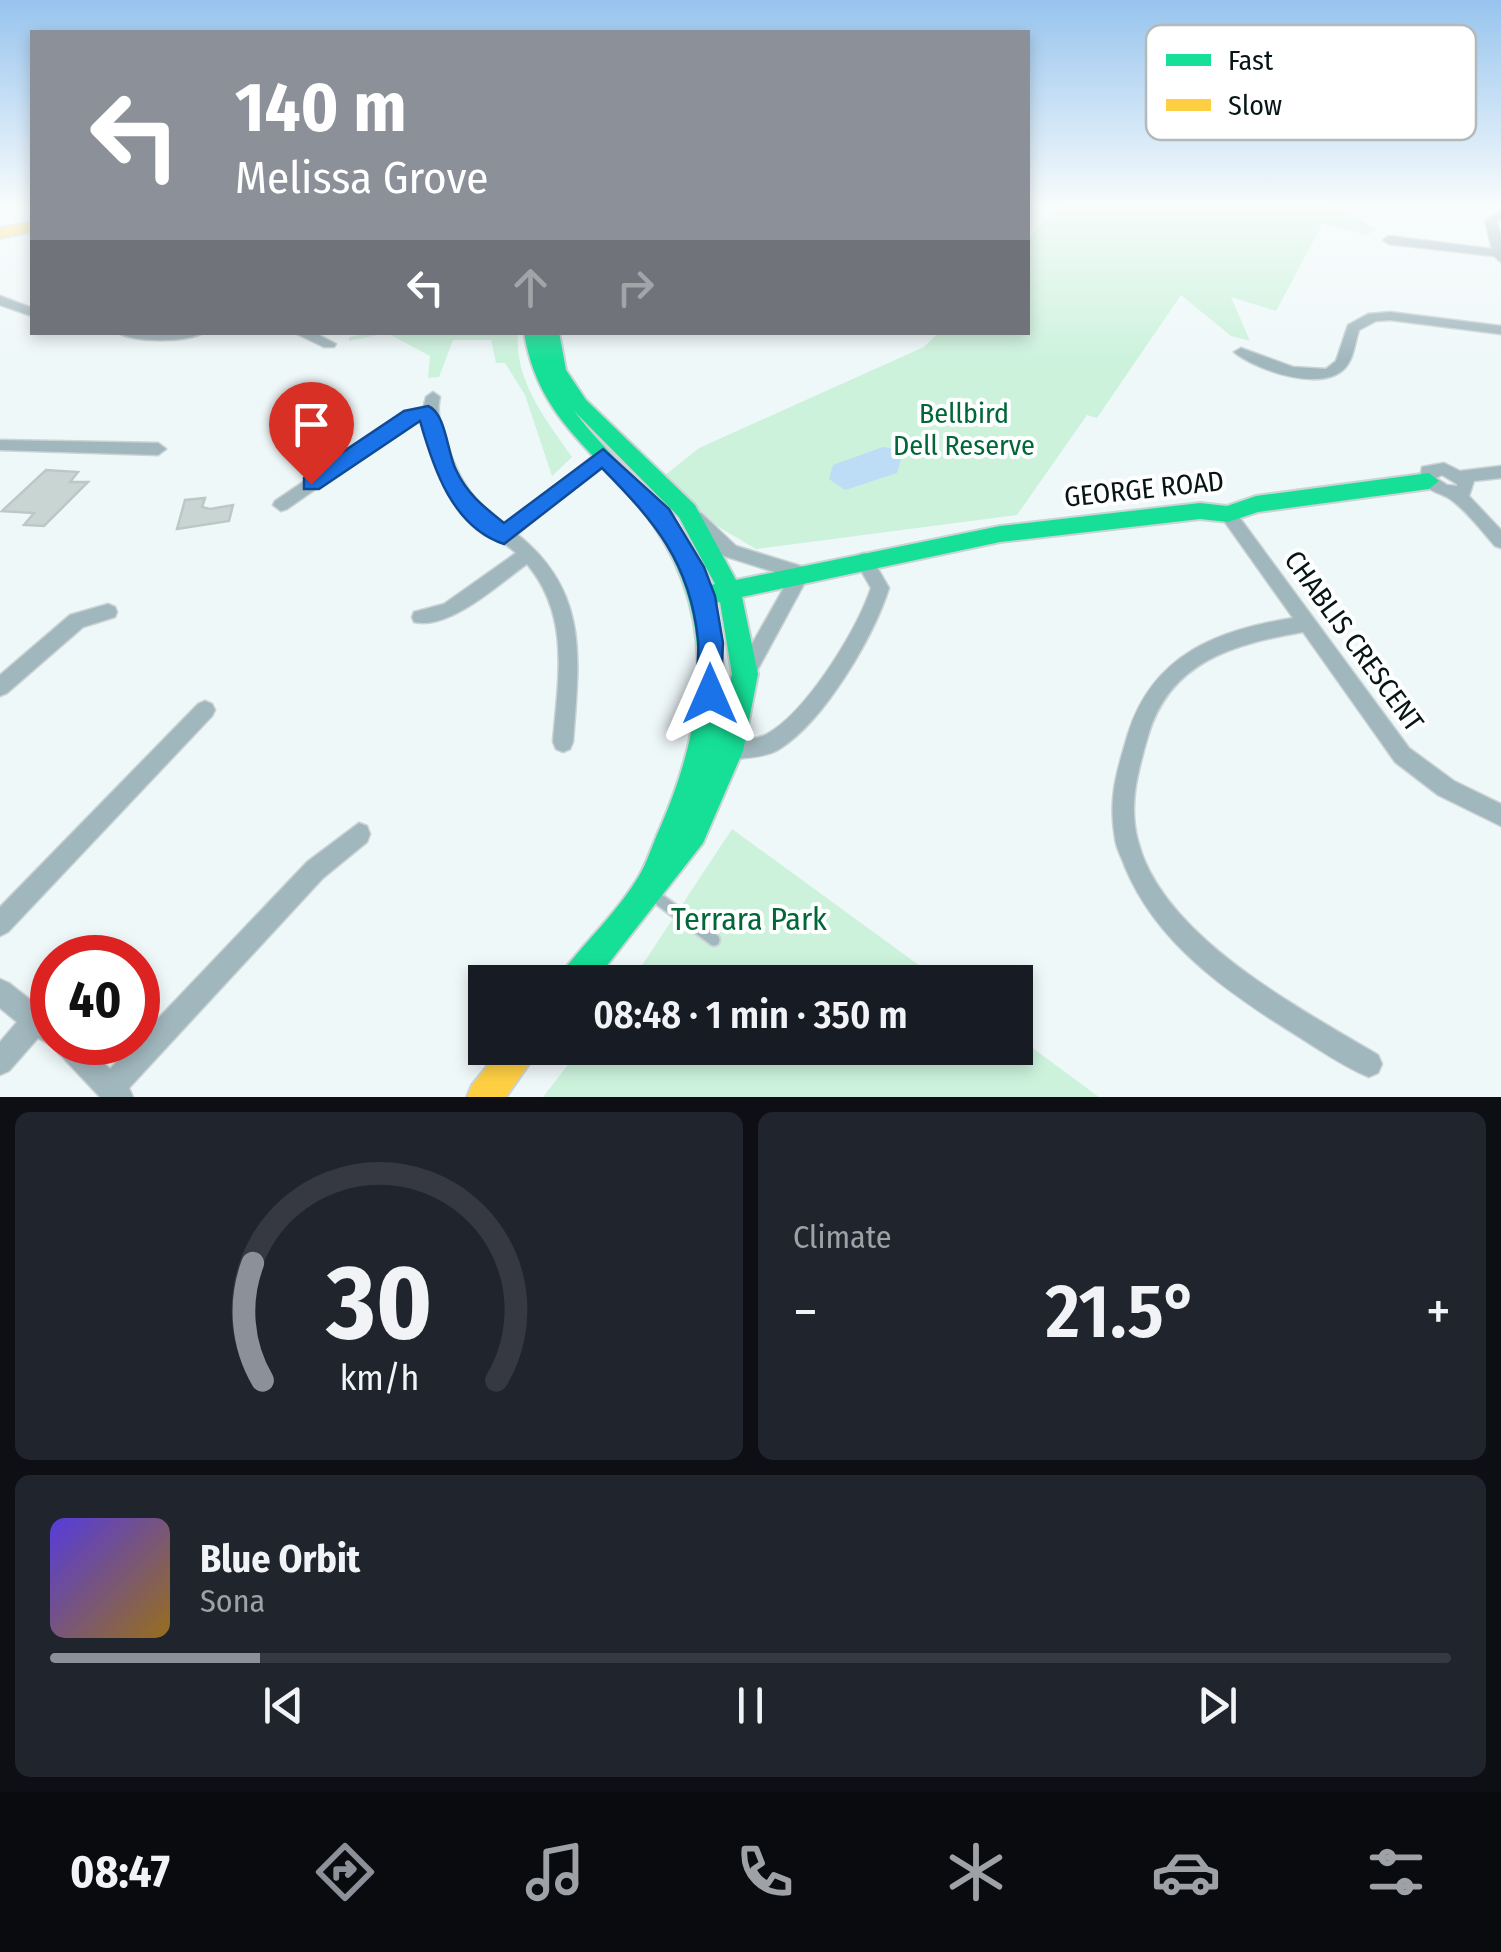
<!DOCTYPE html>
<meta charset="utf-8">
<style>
body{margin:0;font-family:"Fira Sans Condensed",sans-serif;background:#20242c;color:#f1f3f6;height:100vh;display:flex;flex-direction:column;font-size:38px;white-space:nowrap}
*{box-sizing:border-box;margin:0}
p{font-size:32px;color:#9ea1a6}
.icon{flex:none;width:55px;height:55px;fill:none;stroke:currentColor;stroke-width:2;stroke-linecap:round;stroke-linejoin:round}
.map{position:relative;height:1097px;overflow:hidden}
.panel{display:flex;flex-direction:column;gap:15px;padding:15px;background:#0d0f14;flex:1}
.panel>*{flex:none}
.top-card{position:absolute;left:30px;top:30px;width:1000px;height:305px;border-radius:0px;box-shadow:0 5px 15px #0003;background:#8c9099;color:#fff;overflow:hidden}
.speed{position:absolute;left:30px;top:935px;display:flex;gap:20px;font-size:50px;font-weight:700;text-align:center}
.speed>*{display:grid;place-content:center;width:130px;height:130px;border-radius:50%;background:#171b24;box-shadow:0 5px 15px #0003;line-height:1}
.speed .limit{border:15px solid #d22;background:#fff;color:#111}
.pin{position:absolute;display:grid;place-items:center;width:85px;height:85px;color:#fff;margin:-102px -42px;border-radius:50% 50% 50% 0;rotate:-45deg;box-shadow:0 0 10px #0007}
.pin .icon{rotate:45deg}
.me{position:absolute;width:110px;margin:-55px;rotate:0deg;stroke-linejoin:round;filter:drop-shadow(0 0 8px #0008)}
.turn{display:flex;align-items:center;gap:35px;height:210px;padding:0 40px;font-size:45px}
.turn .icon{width:130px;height:130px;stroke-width:2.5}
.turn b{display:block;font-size:70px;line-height:85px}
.lanes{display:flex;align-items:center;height:95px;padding:0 40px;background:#0003;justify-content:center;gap:50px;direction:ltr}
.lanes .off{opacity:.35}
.big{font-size:75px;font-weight:600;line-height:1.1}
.panel .tile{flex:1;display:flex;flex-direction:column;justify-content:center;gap:15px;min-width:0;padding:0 35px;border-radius:15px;background:#20242c}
.panel .dial{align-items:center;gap:0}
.dial svg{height:260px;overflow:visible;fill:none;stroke:#363941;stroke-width:7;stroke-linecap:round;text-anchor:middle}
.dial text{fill:#f1f3f6;stroke:none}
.song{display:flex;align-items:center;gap:30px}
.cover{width:120px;height:120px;border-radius:15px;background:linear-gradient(135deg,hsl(250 70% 55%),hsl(40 70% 35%))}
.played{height:10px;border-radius:5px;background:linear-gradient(90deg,#8c9099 15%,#363941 15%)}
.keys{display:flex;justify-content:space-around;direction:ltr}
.heat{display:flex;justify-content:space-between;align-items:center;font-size:55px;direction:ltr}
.panel .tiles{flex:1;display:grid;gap:15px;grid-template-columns:1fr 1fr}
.tile:last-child{grid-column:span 2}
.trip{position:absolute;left:468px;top:965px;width:565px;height:100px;border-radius:0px;background:#171b24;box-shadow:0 5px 15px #0003;font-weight:600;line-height:100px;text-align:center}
.tabs{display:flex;height:160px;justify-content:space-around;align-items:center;background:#090b0e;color:#9ea1a6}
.tabs .icon{width:70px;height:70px}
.tabs .active{color:#8c9099}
.tabs b{font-size:45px;color:#f1f3f6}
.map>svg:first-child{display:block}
.green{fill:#ccf2dc}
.water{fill:#bdddf7}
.building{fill:#c9d5d3;stroke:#bcc8c6;stroke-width:2.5}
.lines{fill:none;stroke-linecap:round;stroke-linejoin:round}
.lane-casing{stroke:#cbd3d4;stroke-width:15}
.street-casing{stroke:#cbd3d4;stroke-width:3}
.fast-casing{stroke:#cbd3d4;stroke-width:4}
.slow-casing{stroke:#cbd3d4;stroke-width:4}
.lane{stroke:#a1b7be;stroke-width:11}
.street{fill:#a1b7be;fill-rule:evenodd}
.fast{fill:#16e098;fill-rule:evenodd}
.slow{fill:#ffcf43;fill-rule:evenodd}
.route{fill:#1a73e8;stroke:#114b97;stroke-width:2.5}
.labels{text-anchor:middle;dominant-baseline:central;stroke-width:8;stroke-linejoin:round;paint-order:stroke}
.park-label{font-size:28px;fill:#006738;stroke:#fff}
.street-label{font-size:28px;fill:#061617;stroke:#fff}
.near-park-label{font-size:32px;fill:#006738;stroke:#fff}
.key{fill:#fff;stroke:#b4b9b9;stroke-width:2.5}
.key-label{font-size:28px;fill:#061617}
</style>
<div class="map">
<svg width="1501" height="1097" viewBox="0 0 1501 1097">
<rect width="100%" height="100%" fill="#eff8f9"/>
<g class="green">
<path d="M1058,206H1332L1379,230L1364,235L1323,223L1276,311L1231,297L1250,341L1231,336L1181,295L1097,418L1087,415L1017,515L756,549L700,516L664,476L699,448L924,347L938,333L1028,332V239Z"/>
<path d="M370,333H518C514,380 546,420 572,457L552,476L525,395L505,363H496L491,340H453L439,377L428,378L430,356L387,333L349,341V337Z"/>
<path d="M732,829L942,982H631Z"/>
<path d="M1015,1035L1099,1097H543L581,1048H1015Z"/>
</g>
<path class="water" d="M883,447L904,450L897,473L845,490L829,479L833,465Z"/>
<g class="building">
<path d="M46,470L78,472L70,482H88L44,526L24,525L34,513L2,511Z"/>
<path d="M205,498L202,507L210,509L233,505L229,521L177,529L185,500Z"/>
</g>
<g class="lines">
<defs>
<path id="lane" d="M653,895L714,940"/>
<g id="street">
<path d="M1501,210V219L1497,222L1501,236V262L1494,256L1389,244L1383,240L1389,236L1492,249L1485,221Z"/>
<path d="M0,296L32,308V316L0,305Z"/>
<path d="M1390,312L1501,326V334L1390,320L1376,321L1359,330C1355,342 1354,358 1345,368C1322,393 1256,370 1234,352L1241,348L1293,367L1326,369L1336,361L1348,325L1368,314Z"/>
<path d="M116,332H205C186,343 135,343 116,332Z"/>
<path d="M293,332H313L336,344L334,347H324Z"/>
<path d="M433,392L440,397C436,414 441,427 447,443C458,480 474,502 505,525L597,453H609L611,457L517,534C590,592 579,659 573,742L570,749L563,752L556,749L553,742C558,678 571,617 527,564C500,583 449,631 414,622L412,617L414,612L444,604L516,553C500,539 482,528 466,513C442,488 433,452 424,419L415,420L287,509L281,511L273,505L275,501L406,412L423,409L426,397Z"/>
<path d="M0,440L158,443L166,449L158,455L0,450Z"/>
<path d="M1444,463L1460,471L1501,466V478L1474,481L1469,496L1501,530V548L1495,546C1482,531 1469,514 1454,502C1443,492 1432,495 1420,480L1422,467ZM1442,475L1457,484V486L1447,485L1436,478Z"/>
<path d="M1228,508L1234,510L1409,748L1454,781L1501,804V826L1438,795L1395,762L1303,632C1234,644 1170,661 1148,736C1138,771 1128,805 1138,841C1162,936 1299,1008 1378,1055L1382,1064L1378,1073L1369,1077C1344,1067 1320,1050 1296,1035C1227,992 1157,944 1125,867C1122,858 1116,848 1115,838C1108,798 1117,771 1128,734C1153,654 1218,630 1293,618L1222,518L1220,514L1222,510Z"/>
<path d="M695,512L701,513L736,546L807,568L810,573L752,680L745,683L738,680L735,674L790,577L724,556L689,523L687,518Z"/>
<path d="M864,553L870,555L889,588C874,636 825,720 781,748C771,755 757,757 744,758C735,760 730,761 722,758L718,751L722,744C736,739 754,741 767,734C807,712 857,630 871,588L855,560L858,555Z"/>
<path d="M108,604L115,607L117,612L115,617L83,627L7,693L0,696V675L70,615Z"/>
<path d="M205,701L212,704L215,710L212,716L8,932L0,936V907L198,704Z"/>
<path d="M359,823L367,826L370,834L367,842L323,878L129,1088L133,1097H100L52,1046L38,1038L9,1071L0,1075V1042L17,1022L0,1008V979L9,983L52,1017V1042H82L110,1069L307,862Z"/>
</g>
<path id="fast" d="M524,332H559L566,370L586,400L695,505L736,580L1000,526L1200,503L1227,506L1256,496L1429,473L1439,481L1429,489L1258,512L1228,522L1200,519L1000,542L742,597L758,674L743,751L703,843L594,982H558L563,971C587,940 619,910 639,876C647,863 653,843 660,828C708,718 720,605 639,506C590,447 537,415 524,332ZM574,411L679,517L715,584L707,586C675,503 624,476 574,411ZM720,602L732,674L720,729L725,678L713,603Z"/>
<g id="slow">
<path d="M32,222V231L0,238V228Z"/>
<path d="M502,1048H540L506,1097H467L472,1085Z"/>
</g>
</defs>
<use href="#lane" class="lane-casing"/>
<use href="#street" class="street-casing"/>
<use href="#fast" class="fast-casing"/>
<use href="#slow" class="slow-casing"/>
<use href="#lane" class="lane"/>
<use href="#street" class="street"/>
<use href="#fast" class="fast"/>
<use href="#slow" class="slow"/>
</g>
<linearGradient id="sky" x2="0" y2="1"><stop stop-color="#97c4ee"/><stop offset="0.57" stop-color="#f8fcfc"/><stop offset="1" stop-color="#f8fcfc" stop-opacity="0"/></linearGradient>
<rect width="1501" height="360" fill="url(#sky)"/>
<path class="route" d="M428,406C446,413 447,452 456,470C467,494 484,507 504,523L603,449L669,509L704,567L715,596L723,643L720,702L710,705L701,702C693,683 700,660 698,640C690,562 655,522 602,468L504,544C452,527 433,467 420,421L319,489H304V478L404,411Z"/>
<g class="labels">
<g class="park-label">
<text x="964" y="413">Bellbird<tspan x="964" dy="32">Dell Reserve</tspan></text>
</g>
<g class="street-label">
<text transform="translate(1144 489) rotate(-6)">GEORGE ROAD</text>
<text transform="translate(1354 641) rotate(54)">CHABLIS CRESCENT</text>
</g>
<g class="near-park-label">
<text x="749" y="919">Terrara Park</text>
</g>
</g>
<rect x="1146" y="25" width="330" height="115" rx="15" class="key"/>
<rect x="1166" y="54" width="45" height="12" fill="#16e098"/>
<rect x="1166" y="99" width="45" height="12" fill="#ffcf43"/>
<g class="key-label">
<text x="1228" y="70">Fast</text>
<text x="1228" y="115">Slow</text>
</g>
</svg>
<div class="speed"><div class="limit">40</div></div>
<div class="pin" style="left:311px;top:484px;background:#d93025"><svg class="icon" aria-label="arrive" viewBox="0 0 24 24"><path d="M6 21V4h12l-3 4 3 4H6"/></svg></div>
<svg class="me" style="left:710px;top:694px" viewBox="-20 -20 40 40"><path d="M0-17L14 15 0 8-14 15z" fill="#1a73e8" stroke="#fff" stroke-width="4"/></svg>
<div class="trip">08:48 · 1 min · 350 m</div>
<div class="top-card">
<div class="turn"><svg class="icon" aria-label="left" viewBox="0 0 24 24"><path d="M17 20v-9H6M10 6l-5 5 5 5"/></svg><div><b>140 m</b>Melissa Grove</div></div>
<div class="lanes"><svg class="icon" aria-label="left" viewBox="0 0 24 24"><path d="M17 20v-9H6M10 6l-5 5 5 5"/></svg><svg class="icon off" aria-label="ahead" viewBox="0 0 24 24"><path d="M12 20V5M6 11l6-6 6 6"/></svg><svg class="icon off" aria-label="right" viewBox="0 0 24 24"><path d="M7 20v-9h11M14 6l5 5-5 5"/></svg></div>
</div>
</div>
<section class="panel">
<div class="tiles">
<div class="tile dial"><svg viewBox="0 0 100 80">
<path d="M14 69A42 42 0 1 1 86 69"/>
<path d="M14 69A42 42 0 0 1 11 33" stroke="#8c9099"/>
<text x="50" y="56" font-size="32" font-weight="700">30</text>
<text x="50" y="72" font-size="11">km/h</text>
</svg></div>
<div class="tile"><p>Climate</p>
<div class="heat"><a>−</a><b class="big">21.5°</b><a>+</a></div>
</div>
<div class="tile">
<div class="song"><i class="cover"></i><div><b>Blue Orbit</b><p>Sona</p></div></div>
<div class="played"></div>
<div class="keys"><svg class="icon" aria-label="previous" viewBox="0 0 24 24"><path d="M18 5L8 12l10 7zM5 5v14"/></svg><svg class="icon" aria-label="pause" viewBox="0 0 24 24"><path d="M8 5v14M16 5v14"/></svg><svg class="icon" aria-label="next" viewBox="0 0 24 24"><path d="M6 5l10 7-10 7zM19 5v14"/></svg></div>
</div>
</div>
</section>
<nav class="tabs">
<b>08:47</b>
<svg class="icon active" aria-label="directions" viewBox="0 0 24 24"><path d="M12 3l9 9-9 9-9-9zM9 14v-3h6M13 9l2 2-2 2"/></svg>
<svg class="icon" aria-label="music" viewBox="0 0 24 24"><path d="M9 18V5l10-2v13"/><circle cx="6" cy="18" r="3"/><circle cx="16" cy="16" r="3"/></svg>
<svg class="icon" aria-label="phone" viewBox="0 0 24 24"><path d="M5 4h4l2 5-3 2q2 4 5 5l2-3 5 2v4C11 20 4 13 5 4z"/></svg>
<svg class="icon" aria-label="climate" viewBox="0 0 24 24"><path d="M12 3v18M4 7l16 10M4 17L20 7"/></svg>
<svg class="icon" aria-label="car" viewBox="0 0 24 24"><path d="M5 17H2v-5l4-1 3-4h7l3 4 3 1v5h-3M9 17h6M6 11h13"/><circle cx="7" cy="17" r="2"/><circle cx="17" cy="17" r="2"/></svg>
<svg class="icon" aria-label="filters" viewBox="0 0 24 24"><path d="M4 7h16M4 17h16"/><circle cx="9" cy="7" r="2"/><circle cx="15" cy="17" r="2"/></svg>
</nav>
